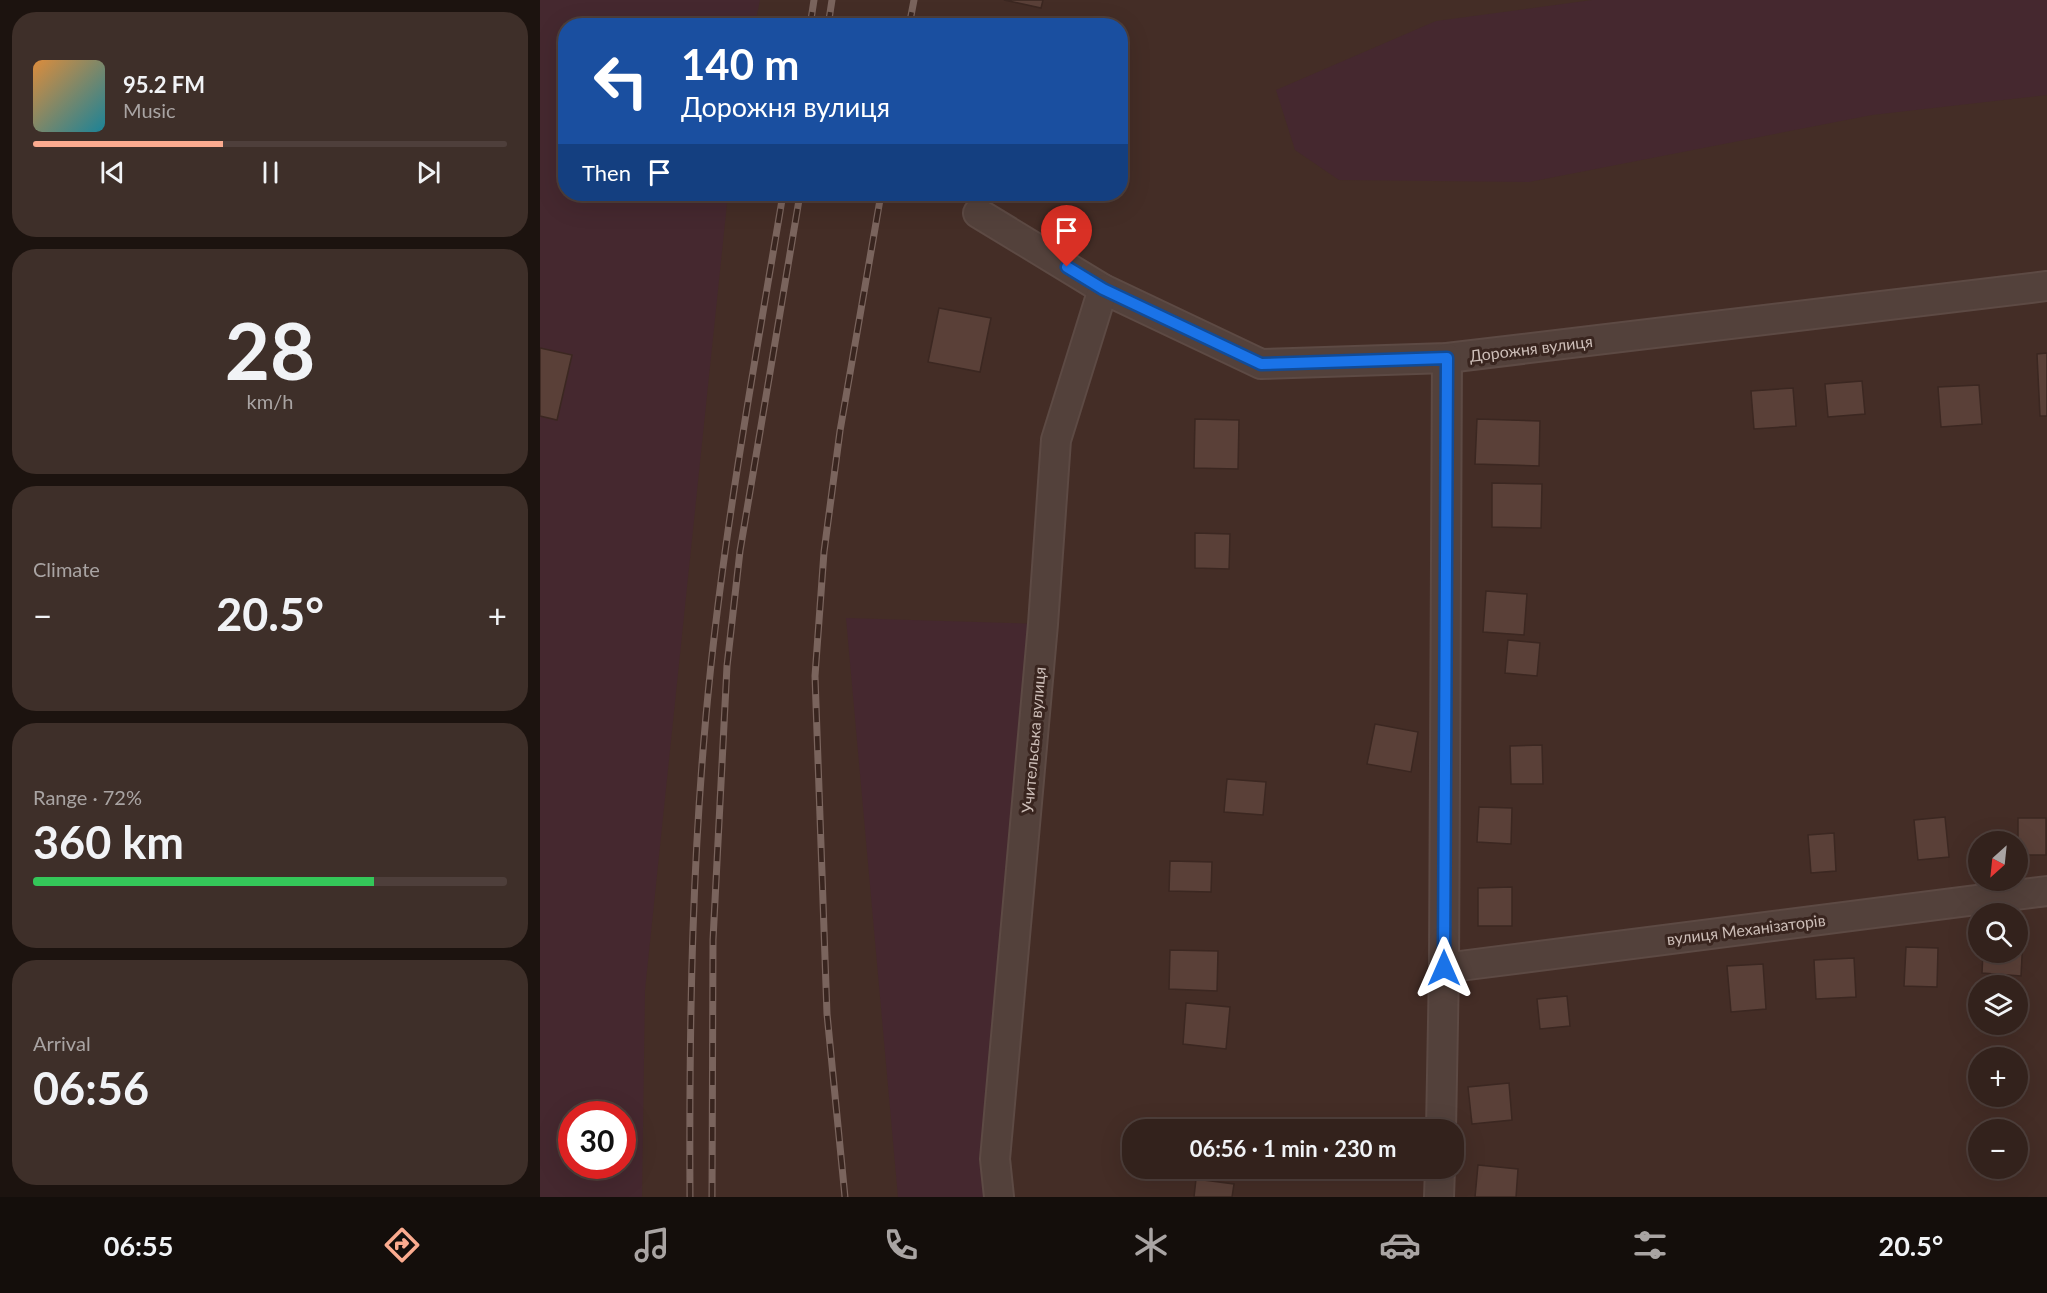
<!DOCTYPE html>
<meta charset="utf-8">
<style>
body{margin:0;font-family:Lato,sans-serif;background:#3e2f29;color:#f1f3f6;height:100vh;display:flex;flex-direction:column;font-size:22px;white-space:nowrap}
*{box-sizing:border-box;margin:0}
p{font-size:20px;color:#a9a4a3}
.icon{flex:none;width:33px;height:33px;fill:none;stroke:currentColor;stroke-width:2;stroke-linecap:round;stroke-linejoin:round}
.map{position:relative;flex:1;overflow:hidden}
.panel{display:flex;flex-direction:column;gap:12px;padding:12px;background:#1c130f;width:540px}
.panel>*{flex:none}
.top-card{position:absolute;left:18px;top:18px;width:570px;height:183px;border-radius:24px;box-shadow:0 6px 24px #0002,0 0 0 2px #4e3f3b;background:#1a4fa0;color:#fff;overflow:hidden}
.needle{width:39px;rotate:207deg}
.buttons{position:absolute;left:1428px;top:831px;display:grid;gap:12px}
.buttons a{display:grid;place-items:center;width:60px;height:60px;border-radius:50%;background:#33221c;box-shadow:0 6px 24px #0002,0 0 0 2px #4e3f3b;font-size:30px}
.speed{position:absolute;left:18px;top:1101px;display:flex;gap:12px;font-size:30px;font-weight:700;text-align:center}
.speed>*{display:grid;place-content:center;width:78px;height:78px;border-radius:50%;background:#33221c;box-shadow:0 6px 24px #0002,0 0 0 2px #4e3f3b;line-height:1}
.speed .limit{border:9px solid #d22;background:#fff;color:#111}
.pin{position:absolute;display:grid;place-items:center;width:51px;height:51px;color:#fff;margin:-62px -26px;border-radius:50% 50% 50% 0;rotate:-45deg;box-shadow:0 0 6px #0007}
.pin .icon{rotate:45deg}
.me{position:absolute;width:66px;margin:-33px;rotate:0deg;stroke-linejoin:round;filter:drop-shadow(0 0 4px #0008)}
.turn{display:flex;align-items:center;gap:21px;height:126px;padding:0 24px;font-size:27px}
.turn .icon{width:78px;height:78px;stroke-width:2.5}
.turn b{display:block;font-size:42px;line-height:51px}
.then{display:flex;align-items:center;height:57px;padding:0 24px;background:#0003;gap:12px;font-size:22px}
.big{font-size:45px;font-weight:700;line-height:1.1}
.panel .tile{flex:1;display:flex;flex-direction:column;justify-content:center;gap:9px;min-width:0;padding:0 21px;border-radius:24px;background:#3e2f29}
.panel .dial{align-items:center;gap:0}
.dial b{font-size:78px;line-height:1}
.song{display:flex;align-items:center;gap:18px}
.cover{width:72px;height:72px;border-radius:9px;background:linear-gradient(135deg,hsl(30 70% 55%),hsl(190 70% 35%))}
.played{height:6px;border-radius:3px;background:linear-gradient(90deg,#fbab8f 40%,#4e3f3b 40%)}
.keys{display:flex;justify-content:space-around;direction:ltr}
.heat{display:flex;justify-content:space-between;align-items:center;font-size:33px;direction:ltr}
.charge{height:9px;border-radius:4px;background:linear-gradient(90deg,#34c759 72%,#4e3f3b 0)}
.trip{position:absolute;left:582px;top:1119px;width:342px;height:60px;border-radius:24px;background:#33221c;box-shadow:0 6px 24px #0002,0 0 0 2px #4e3f3b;font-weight:700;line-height:60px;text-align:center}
.tabs{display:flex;height:96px;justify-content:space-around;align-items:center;background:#140e0b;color:#a9a4a3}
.tabs .icon{width:42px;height:42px}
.tabs .on{color:#fbab8f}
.tabs b{font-size:27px;color:#f1f3f6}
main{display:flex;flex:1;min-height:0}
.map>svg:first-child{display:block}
.green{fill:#45282f;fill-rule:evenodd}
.building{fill:#5a4038;stroke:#3b2721;stroke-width:1.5}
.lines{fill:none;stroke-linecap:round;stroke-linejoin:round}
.minor-casing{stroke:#5d4a44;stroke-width:32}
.minor{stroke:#53413b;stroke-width:28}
.rail-casing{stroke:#7a645d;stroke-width:7}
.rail{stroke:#39251f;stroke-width:4.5;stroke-dasharray:14;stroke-linecap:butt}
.route-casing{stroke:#114b97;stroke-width:15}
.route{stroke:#1a73e8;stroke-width:10}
.labels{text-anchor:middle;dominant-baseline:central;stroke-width:6;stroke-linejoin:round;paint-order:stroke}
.street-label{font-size:16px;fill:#cdbeb8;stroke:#39251f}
</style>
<main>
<section class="panel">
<div class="tile">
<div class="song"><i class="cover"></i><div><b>95.2 FM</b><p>Music</p></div></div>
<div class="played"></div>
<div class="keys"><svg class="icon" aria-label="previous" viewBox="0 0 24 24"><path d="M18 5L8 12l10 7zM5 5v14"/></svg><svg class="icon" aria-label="pause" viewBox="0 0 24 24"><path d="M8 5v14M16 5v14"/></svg><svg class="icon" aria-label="next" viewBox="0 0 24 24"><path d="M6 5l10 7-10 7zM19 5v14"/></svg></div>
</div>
<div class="tile dial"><b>28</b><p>km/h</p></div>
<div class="tile"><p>Climate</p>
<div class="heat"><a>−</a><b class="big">20.5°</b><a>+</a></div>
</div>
<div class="tile"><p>Range · 72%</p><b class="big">360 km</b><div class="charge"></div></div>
<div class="tile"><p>Arrival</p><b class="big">06:56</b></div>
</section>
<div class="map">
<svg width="1507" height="1197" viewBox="0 0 1507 1197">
<rect width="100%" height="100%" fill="#442d26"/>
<g class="green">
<path d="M0,0H220L215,25L26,26V194H188L105,990L102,1197H0ZM32,1114H82V1166H32Z"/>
<path d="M1052,0H1507V95L1332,115L989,182L799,180L755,150L736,90L896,21Z"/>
<path d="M306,618L503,624L459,1197H358Z"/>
</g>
<g class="building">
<path d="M464,0H503L501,8Z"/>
<path d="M399,308L451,318L440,372L388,362Z"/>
<path d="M0,348L32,355L17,420L0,416Z"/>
<path d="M1507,353V416H1500L1497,354Z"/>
<path d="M1322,381L1325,414L1288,417L1285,384Z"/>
<path d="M1439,385L1442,424L1401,427L1398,387Z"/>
<path d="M1253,388L1256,426L1214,429L1211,391Z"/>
<path d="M655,419L699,420L698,469L654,468Z"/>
<path d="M937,419L1000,421L999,466L935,464Z"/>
<path d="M952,483L1002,484L1001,528L952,527Z"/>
<path d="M655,533L690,534L689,569L655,568Z"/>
<path d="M946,591L987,594L984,635L943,632Z"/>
<path d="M968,640L1000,643L997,676L965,673Z"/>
<path d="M835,724L878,732L871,772L827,764Z"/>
<path d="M1002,745L1003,784H971L970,746Z"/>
<path d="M687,779L726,782L723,815L684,812Z"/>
<path d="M939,807L972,808L971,844L937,842Z"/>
<path d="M1405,817L1409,857L1378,860L1374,820Z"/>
<rect x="1478" y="818" width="28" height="37"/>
<path d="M1294,833L1296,871L1271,873L1268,835Z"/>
<path d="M630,861L672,862L671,892L629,891Z"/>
<path d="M972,887V926H938V888Z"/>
<path d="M1478,937H1483L1481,976L1442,973L1443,952H1478Z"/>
<path d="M1366,947L1398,948L1397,987L1364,986Z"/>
<path d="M630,950L678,951L677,991L629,989Z"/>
<path d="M1314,958L1316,997L1276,999L1274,960Z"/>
<path d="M1223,964L1226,1009L1191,1012L1187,966Z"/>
<path d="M1027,996L1030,1026L1000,1029L997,999Z"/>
<path d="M646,1003L690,1007L686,1049L643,1044Z"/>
<path d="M969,1083L972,1120L932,1124L928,1087Z"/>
<path d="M637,1124L681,1128V1130H637Z"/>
<path d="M938,1165L978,1169L976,1197H935Z"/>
<path d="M656,1179L694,1184L692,1197H654Z"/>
</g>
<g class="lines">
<defs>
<g id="minor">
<path d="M438,213L563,289L721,364L907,358L1507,286"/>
<path d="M904,968L1507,891"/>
<path d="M901,1130L904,968L907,358"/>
<path d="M459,1197L455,1159L503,624L516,440L563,289"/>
<path d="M899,1197L900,1168"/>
</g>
</defs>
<use href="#minor" class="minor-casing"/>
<use href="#minor" class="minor"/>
<defs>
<g id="rail">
<path d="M270,26L274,0"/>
<path d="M288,26L292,0"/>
<path d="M369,26L374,0"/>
<path d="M150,1197C149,1019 152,842 171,665C188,507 217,350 243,194"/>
<path d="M172,1197L173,940L187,666L200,551L260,194"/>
<path d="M305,1197L287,1014L275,676L284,552L300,431L341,194"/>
</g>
</defs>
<use href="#rail" class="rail-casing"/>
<use href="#rail" class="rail"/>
</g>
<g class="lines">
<defs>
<path id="route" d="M527,267L563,289L721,364L907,358L904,968"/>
</defs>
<use href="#route" class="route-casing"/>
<use href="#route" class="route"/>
</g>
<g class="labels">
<g class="street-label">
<text transform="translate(991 348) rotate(-7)">Дорожня вулиця</text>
<text transform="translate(493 740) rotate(-85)">Учительська вулиця</text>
<text transform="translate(1206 929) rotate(-7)">вулиця Механізаторів</text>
</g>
</g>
</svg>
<div class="buttons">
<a><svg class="needle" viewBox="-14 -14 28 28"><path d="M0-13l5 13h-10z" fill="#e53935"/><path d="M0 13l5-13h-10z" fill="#a9a4a3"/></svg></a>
<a><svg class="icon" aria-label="search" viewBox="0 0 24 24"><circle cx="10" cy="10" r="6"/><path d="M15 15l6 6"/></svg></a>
<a><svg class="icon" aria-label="layers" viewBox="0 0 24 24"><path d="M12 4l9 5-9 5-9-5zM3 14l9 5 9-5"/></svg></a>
<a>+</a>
<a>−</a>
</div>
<div class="speed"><div class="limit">30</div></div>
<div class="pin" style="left:527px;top:267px;background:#d93025"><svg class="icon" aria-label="arrive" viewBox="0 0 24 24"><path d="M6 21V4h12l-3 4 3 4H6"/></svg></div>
<svg class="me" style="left:904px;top:968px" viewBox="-20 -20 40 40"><path d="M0-17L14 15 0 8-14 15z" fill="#1a73e8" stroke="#fff" stroke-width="4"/></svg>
<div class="trip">06:56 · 1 min · 230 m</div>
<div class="top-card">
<div class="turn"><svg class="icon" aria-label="left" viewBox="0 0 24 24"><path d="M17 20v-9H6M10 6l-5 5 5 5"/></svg><div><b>140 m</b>Дорожня вулиця</div></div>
<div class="then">Then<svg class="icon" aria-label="arrive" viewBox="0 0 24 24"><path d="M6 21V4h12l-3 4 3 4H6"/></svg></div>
</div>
</div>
</main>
<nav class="tabs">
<b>06:55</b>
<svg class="icon on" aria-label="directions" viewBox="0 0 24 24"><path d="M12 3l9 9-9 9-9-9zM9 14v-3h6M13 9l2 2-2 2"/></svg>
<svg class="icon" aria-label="music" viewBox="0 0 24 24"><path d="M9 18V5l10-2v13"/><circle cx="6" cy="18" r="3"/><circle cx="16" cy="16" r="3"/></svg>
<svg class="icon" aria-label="phone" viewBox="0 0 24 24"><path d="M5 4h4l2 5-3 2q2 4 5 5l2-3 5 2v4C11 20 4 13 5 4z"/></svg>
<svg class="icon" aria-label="climate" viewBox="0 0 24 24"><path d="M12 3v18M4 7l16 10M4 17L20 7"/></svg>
<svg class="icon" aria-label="car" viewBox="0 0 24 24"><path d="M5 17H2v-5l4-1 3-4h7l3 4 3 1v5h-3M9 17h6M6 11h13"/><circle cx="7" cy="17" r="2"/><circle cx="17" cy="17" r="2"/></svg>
<svg class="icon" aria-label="filters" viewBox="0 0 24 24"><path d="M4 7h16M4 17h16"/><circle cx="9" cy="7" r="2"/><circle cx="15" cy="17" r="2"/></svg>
<b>20.5°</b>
</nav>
